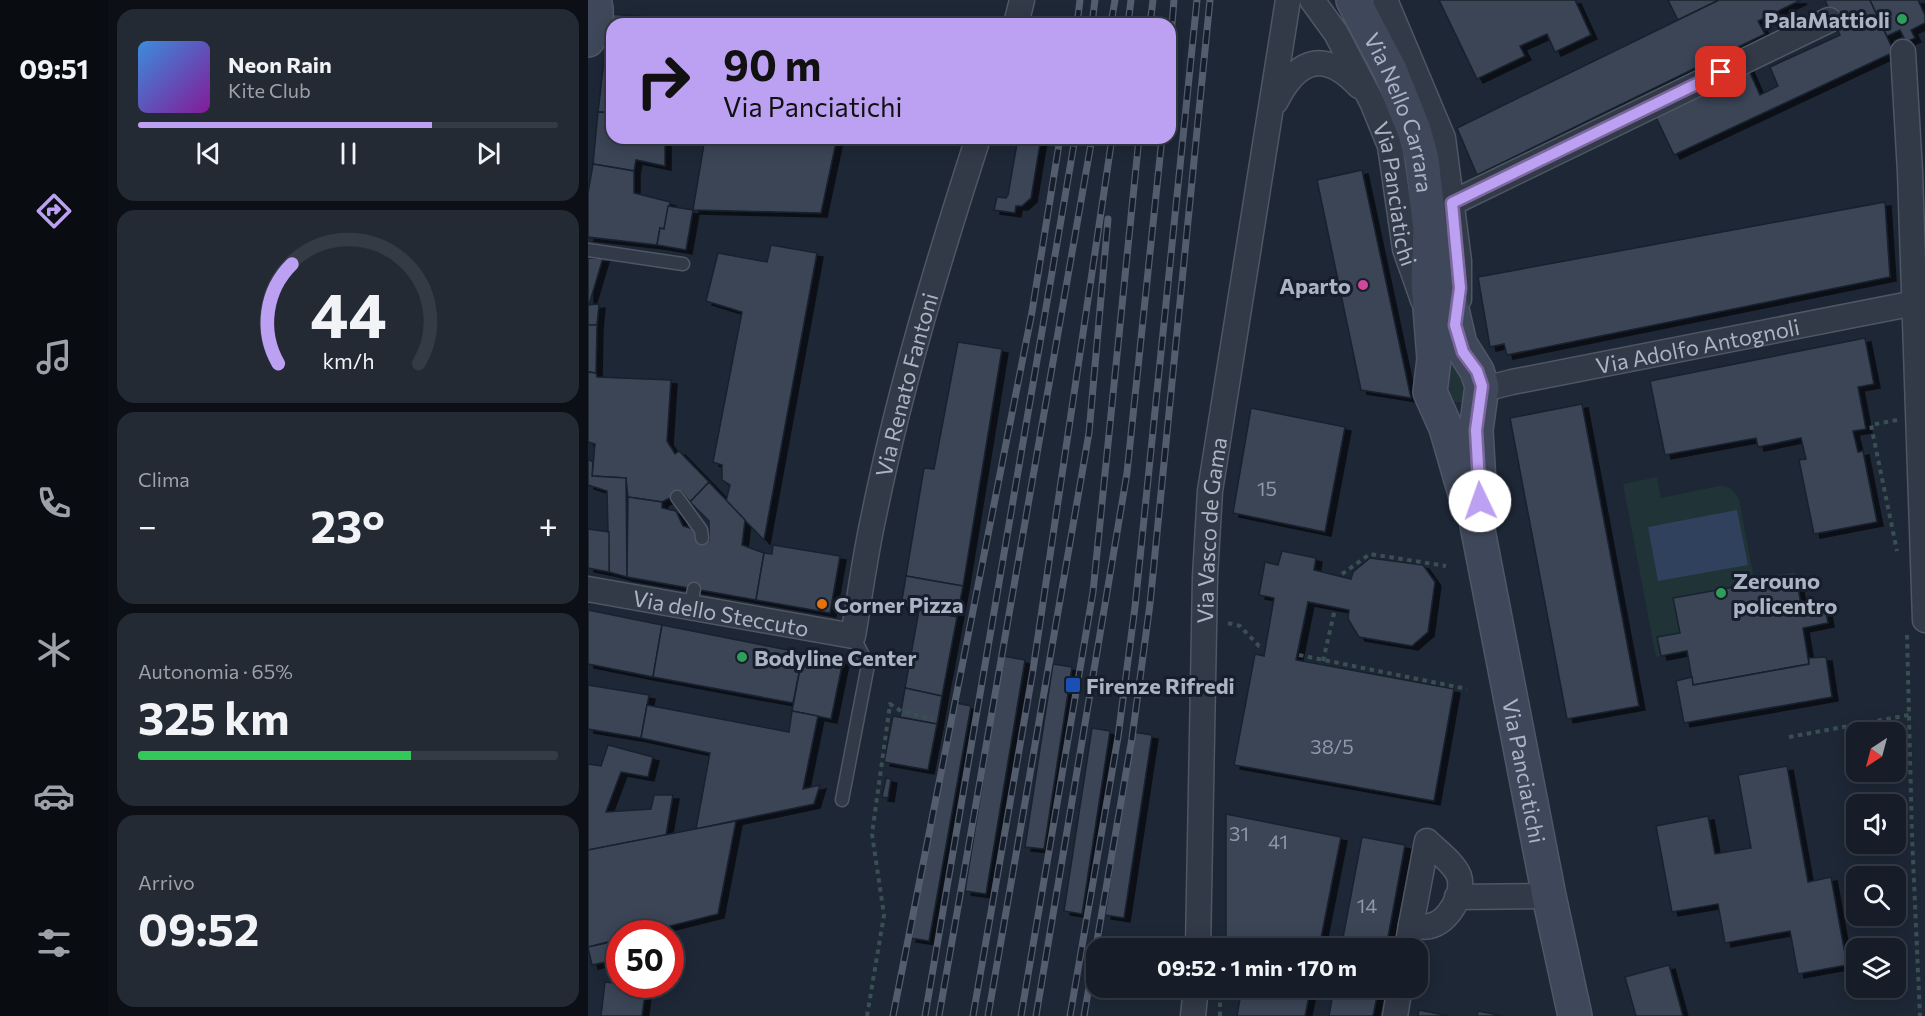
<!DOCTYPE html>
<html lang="it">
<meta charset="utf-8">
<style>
body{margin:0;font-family:Commissioner,sans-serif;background:#232a34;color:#f1f3f6;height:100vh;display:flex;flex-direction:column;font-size:22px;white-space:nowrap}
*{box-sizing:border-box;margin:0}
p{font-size:20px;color:#9ea2a8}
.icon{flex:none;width:33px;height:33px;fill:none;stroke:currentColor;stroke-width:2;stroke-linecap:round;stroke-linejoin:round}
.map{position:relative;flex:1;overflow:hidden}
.panel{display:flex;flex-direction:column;gap:9px;padding:9px;background:#0c1016;width:480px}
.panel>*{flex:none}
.guide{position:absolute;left:18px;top:18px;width:570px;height:126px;border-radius:18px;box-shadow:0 3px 15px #0003,0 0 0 2px #353b45;background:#bca0f2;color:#111;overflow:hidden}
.needle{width:39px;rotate:216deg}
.fabs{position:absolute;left:1258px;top:722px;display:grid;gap:12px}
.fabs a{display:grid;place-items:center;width:60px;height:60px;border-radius:12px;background:#161d28;box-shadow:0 3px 15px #0003,0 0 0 2px #353b45;font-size:30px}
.speed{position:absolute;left:18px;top:920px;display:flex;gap:12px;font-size:30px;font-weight:700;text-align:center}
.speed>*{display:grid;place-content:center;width:78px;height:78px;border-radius:50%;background:#161d28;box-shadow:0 3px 15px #0003,0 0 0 2px #353b45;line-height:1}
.speed .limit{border:9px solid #d22;background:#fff;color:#111}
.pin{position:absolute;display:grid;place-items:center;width:51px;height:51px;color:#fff;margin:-26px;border-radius:12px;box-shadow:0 3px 9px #0006}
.me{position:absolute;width:66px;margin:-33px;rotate:357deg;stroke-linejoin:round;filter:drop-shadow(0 0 4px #0008)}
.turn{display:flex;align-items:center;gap:21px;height:126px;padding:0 18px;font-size:27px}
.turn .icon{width:78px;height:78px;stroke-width:2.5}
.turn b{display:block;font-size:42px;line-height:51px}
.big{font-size:45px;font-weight:700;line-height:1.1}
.panel .card{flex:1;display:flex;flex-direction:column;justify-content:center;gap:9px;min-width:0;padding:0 21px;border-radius:18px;background:#232a34}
.panel .dial{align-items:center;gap:0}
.dial svg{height:156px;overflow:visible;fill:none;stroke:#353b45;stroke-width:7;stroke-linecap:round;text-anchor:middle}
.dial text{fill:#f1f3f6;stroke:none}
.song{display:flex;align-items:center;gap:18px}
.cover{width:72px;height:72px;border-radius:9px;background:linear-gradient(135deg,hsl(210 70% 55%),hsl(290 70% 35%))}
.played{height:6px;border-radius:3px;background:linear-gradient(90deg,#bca0f2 70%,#353b45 70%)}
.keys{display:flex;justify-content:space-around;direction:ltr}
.heat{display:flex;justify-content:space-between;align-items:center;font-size:33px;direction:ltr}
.charge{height:9px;border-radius:4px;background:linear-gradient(90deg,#34c759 65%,#353b45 0)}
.trip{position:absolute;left:498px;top:938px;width:342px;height:60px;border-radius:18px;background:#161d28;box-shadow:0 3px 15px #0003,0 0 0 2px #353b45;font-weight:700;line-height:60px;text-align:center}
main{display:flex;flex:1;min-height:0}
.tabs{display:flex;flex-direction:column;width:108px;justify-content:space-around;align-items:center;background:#090c10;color:#9ea2a8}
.tabs .icon{width:42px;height:42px}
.tabs .on{color:#bca0f2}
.tabs b{font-size:27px;color:#f1f3f6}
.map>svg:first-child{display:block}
.green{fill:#203337}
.water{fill:#30415e}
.building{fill:#3a4557;stroke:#19202d;stroke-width:1.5;filter:url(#shadow)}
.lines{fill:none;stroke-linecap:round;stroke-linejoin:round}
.lane-casing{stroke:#4f5665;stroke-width:15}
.street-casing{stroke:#4f5665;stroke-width:27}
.secondary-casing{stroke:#4f5665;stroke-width:36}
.path{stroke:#3a4f52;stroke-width:4;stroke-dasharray:4.5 4.5;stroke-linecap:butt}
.lane{stroke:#323947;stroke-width:12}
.street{stroke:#323947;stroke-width:24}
.secondary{stroke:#3f485a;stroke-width:33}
.rail-casing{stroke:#535d6e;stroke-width:7}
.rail{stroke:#171e2b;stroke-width:4.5;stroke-dasharray:14;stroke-linecap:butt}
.route-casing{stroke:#7a689d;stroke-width:15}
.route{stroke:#bca0f2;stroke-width:10}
.leisure-dot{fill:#2e9e5b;stroke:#171e2b;stroke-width:2}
.hotel-dot{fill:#d1479c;stroke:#171e2b;stroke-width:2}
.food-dot{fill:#e8710a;stroke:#171e2b;stroke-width:2}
.transit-dot{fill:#1a4fb4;stroke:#171e2b;stroke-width:2}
.labels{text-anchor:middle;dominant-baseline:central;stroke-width:6;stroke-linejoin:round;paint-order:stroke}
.number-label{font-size:20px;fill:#8f98a9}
.poi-label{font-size:22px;font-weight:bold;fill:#abb3c4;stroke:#171e2b;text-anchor:start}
.street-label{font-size:22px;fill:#abb3c4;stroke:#171e2b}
</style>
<main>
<nav class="tabs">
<b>09:51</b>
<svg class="icon on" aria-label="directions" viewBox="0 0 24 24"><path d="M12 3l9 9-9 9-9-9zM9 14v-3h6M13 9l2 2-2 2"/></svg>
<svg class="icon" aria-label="music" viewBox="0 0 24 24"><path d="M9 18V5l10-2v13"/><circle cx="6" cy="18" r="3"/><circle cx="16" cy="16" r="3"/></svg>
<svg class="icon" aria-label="phone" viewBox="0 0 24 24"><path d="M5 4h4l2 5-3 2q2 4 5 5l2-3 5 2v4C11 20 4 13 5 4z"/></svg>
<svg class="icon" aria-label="climate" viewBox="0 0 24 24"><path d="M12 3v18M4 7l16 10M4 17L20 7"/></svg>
<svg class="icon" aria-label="car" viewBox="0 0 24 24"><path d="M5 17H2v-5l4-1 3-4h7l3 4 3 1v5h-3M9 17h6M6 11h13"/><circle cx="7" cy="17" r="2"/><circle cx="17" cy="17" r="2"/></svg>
<svg class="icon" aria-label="filters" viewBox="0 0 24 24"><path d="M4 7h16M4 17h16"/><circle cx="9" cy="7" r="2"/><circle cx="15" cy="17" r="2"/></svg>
</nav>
<section class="panel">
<div class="card">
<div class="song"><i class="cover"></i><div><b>Neon Rain</b><p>Kite Club</p></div></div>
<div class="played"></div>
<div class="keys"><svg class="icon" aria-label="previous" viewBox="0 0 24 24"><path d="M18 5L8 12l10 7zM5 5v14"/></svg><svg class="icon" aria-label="pause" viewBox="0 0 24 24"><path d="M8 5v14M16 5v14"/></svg><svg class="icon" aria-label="next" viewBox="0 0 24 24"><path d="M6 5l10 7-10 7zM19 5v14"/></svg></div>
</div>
<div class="card dial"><svg viewBox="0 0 100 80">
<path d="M14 69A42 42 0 1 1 86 69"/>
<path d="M14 69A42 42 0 0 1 21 18" stroke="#bca0f2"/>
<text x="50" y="56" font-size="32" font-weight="700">44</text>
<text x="50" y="72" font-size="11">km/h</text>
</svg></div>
<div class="card"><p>Clima</p>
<div class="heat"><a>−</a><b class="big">23°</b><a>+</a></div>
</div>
<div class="card"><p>Autonomia · 65%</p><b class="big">325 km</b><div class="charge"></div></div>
<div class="card"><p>Arrivo</p><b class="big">09:52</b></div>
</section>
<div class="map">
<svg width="1337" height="1016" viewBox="0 0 1337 1016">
<defs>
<filter id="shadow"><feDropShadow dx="6" dy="4" stdDeviation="0" flood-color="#0009"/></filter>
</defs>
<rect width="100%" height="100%" fill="#1e2736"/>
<g class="green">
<path d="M860,347L884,381L876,402H866L858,397Z"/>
<path d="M1069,477L1073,498L1131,486C1142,485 1146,491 1151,499L1166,579L1207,572L1214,610L1237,606L1240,623L1215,628L1221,664L1104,677L1099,651L1068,657L1035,484Z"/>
</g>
<path class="water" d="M1149,510L1160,565L1070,581L1060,527Z"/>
<g class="building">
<path d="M851,0H987L1003,35L967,52L959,34L932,46L937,56L889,79Z"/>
<path d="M1080,0H1131L1090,20Z"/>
<path d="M1131,0H1213L1170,21L1177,34L889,175L869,128Z"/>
<path d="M1237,0H1282L1306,52L1086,155L1066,113L1159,66L1172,95L1190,86L1182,67L1252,35Z"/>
<path d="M1282,0H1330L1337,15V23L1323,30L1327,38L1318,42L1312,30L1299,36Z"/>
<path d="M20,14L62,17V24H24V60H16Z"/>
<path d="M16,60H24V113L10,112Z"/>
<path d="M10,112L24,113V138H77V166L48,160L46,171L5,164Z"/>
<path d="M117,138H249L233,213L105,210Z"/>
<path d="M430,138H453L443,198L434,206H428L427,213L406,210L409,197L418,198L420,195Z"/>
<path d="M5,164L46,171V193L82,202L76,229L72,228L69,245L0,237V193Z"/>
<path d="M774,170L823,398L773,390L729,180Z"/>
<path d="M1297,202L1302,277L919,355L916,344L902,347L890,277Z"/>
<path d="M80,206L105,210L98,250L69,245L72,228L76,229Z"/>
<path d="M183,245L229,253L176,540L138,501L142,485L134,480V465L125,462L154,312L118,301L130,253L179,262Z"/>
<path d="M0,258H15L1,305L11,304L9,325H0Z"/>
<path d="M0,325H9L8,373L0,372Z"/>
<path d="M1277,338L1286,384L1270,387L1278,429L1265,431L1270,452L1275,451L1289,522L1226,534L1211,460L1218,459L1213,438L1170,447L1168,438L1077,455L1062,381Z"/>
<path d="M370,342L414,349L375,586L318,576L336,468L346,469Z"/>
<path d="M0,372L8,373L9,377L83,380L79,441L87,454L91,451L121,482L102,502L94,492L74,502L40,497L38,478L4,476L7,444L0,442Z"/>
<path d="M994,404L1051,706L979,719L922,418Z"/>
<path d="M663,408L757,427L737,532L645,513Z"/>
<path d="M0,459L5,462L4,476L38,478L39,577L21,572L19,491L0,485Z"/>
<path d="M121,482L157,520L154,545L176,553L168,600L39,577L40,497L74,502V508L88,511L95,526L110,530L108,537L121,540V521L102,502Z"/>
<path d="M0,529L21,532V572L0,568Z"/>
<path d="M185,545L252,556L242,613L168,600L176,553L184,554Z"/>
<path d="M694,551L728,558L726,570L763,579L765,572L782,558L835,565L847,582L840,632L824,646L771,637L760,619L761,610L720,602L708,660L866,689L846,801L646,765L667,654L676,656L686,598L671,595L677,562L690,565Z"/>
<path d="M318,576L375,586L369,617L313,606Z"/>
<path d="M1208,576L1214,610L1237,606L1240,623L1215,628L1221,664L1105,685L1099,651L1073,656L1069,637L1092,633L1085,598Z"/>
<path d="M0,610L74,625L65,677L0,664Z"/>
<path d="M331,610L369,617L354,696L317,688Z"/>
<path d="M74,625L215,653L205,703L65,677Z"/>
<path d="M215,653L255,661L243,719L204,711Z"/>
<path d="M415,656L437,660L398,894L377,891Z"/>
<path d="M1238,657L1244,697L1096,723L1088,681L1104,677L1105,685L1221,664V658Z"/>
<path d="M465,664L484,667L456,849L437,847Z"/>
<path d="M0,685L61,695L53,738L0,729Z"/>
<path d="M317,688L354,696L349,724L312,717Z"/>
<path d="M363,702L383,706L341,941L322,938Z"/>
<path d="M59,705L201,732L204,711L230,716L215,789L232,785L226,804L108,829L122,753L53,738Z"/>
<path d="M305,716L349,724L340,770L296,762Z"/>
<path d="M504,728L522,731L494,914L476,911Z"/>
<path d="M545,732L564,735L536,918L517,915Z"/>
<path d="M20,745L65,757L60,777L33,772L18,812L63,809L66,795H85L78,835L0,850V764L13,766Z"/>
<path d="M1199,766L1220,882L1243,877L1259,965L1210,974L1202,931L1137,943L1130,904L1084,912L1068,826L1120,816L1127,854L1163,848L1150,775Z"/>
<path d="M298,778L303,779L300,798L294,797Z"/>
<path d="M638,814L753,837L731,948H638Z"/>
<path d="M148,821L130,914L54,933H32V939L0,947V850Z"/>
<path d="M774,837L817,845L798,948H753Z"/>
<path d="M32,940V959L4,965L0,947Z"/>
<path d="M1081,965L1095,1016H1048L1037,977Z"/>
<path d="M17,982L58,987L54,1016H13Z"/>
<path d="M654,987H723L717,1016H649Z"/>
<path d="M746,987H791L785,1016H741Z"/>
<path d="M831,1010L861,1016H830Z"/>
<path d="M890,1011L915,1016H889Z"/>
</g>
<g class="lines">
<defs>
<g id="lane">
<path d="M0,250L95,264"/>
<path d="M89,497L113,530L114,538"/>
<path d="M103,606L106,589"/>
<path d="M254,800L280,665L265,636"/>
</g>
<g id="street">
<path id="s1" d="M724,0L748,33L784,102L802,146L817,249L835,300"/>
<path d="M797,0L855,138L871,261V299"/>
<path d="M428,24L434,0"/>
<path d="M1315,52L1322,172L1337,620"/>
<path d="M688,101C710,58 737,50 771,86"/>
<path d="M864,203L1241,20"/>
<path id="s2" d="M894,394L904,387L924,382L1327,303"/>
<path id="s3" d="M0,589L265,636C272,596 277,555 286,515C312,387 350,262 390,138"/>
<path d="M839,841C849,851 866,863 871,876C877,894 860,922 842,926C836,928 830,926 823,925Z"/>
<path d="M869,897L961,896"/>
<path id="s4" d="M610,948L617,577L622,491L700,0"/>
<path d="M819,948L823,925"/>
<path d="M605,1016L608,987"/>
<path d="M807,1016L812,987"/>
</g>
<g id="secondary">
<path id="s5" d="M765,0L802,70L826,130L834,159L842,230L840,282L846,359L842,392L858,428L880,504"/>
<path d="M0,40C7,27 11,15 6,0"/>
<path id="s6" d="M842,230L851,253L872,344L889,371L894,386L888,430L892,501L889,525L961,896L987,1016"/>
</g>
</defs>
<use href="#lane" class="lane-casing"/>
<use href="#street" class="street-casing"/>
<use href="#secondary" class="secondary-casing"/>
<g class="path">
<path d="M1309,420L1283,425L1309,551"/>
<path d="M754,574L782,554L858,566"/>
<path d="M640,623L652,626L671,646L675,647"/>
<path d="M1319,635L1324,837L1332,1016"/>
<path d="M711,655L879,689"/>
<path d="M735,661L747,609"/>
<path d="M1201,737L1321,715"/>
<path d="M279,1016L296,915L284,834L302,704L313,711L346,720"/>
<path d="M632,1016V1002"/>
</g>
<use href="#lane" class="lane"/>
<use href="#street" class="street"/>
<use href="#secondary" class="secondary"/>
<defs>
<g id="rail">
<path d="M489,24L492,0"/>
<path d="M504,24L507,0"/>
<path d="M523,24L527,0"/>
<path d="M540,24L543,0"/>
<path d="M562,24L565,0"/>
<path d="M582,49L586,0"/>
<path d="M305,1016L444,312L472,138"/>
<path d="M337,1016L487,138"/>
<path d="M351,1016L504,138"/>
<path d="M385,1016L445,670L524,138"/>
<path d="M400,1016L501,433L520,219"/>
<path d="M433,1016L505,592L551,138"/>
<path d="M448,1016L539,473L574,138"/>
<path d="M482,1016L530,737L547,607L609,0"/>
<path d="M496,1016L544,738L562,604L622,0"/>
</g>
</defs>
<use href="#rail" class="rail-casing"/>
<use href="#rail" class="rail"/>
</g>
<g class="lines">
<defs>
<path id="route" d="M892,501L888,430L894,386L889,371L875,352L867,325L872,288L864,203L1133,72"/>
</defs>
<use href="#route" class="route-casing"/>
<use href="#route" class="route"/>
</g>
<g class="leisure-dot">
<circle cx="1314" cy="19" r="6"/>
<circle cx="1133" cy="593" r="6"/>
<circle cx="154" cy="657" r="6"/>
</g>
<circle class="hotel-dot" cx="775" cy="285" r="6"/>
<circle class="food-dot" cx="234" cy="604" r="6"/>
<rect class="transit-dot" x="477" y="677" width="16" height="16" rx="3"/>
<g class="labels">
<g class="number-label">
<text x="679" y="488">15</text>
<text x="744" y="746">38/5</text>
<text x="651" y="833">31</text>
<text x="690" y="841">41</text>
<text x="779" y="905">14</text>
</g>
<g class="poi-label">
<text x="1302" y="19" text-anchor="end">PalaMattioli</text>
<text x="763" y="285" text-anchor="end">Aparto</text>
<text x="1145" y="580">Zerouno<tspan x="1145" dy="25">policentro</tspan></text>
<text x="246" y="604">Corner Pizza</text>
<text x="166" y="657">Bodyline Center</text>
<text x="498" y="685">Firenze Rifredi</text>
</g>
<g class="street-label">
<text stroke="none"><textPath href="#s5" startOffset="123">Via Nello Carrara</textPath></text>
<text stroke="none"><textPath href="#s1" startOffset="214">Via Panciatichi</textPath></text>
<text stroke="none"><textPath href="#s2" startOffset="222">Via Adolfo Antognoli</textPath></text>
<text stroke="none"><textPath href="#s3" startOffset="526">Via Renato Fantoni</textPath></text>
<text stroke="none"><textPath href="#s4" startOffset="418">Via Vasco de Gama</textPath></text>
<text stroke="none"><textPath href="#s3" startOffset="135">Via dello Steccuto</textPath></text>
<text stroke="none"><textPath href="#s6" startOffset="556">Via Panciatichi</textPath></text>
</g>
</g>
</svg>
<div class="fabs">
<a><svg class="needle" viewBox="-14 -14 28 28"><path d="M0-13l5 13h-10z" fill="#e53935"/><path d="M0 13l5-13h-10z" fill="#9ea2a8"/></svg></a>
<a><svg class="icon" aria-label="sound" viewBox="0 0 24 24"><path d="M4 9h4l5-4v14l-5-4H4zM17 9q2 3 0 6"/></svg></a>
<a><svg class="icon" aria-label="search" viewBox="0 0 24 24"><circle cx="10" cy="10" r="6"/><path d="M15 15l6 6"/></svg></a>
<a><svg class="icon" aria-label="layers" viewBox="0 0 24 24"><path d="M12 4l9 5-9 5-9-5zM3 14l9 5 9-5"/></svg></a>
</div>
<div class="speed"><div class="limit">50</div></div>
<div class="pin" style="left:1133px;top:72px;background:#d93025"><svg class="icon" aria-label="arrive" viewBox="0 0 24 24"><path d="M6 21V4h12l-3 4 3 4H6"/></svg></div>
<svg class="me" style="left:892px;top:501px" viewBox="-20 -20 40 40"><circle r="19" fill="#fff"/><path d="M0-13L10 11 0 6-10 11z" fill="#bca0f2"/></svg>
<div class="trip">09:52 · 1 min · 170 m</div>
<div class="guide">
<div class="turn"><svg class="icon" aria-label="right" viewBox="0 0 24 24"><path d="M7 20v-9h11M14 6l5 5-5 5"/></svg><div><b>90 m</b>Via Panciatichi</div></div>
</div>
</div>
</main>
